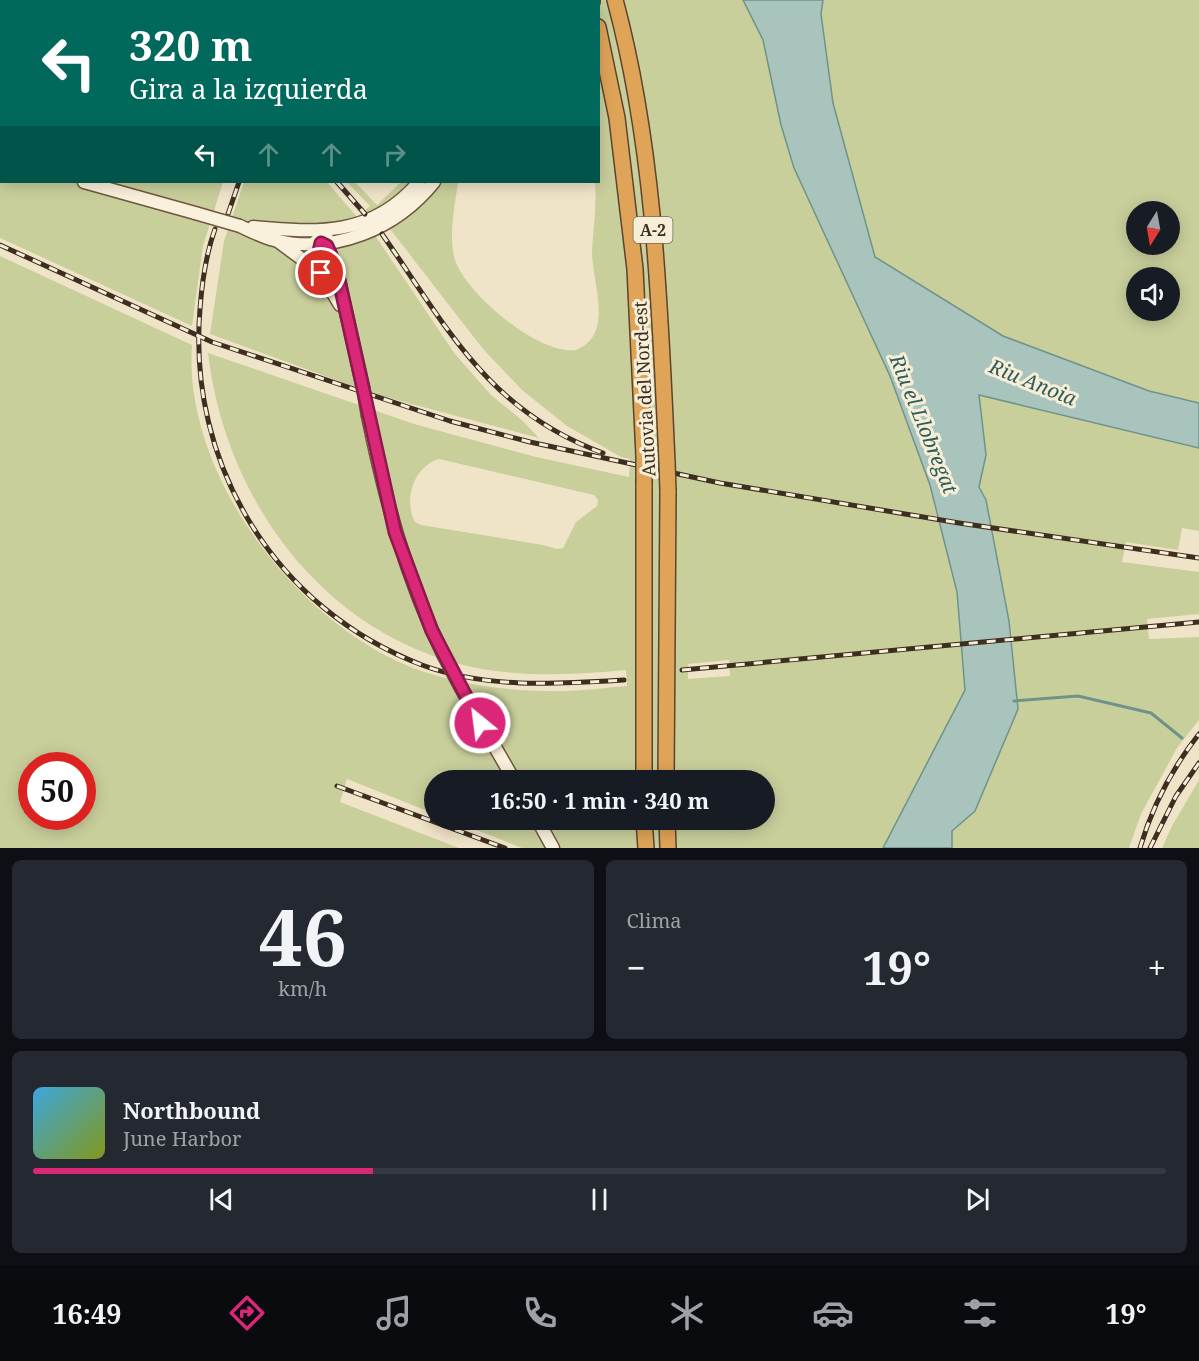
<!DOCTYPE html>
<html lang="es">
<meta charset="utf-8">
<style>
body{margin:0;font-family:"Noto Serif",serif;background:#242831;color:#f1f3f6;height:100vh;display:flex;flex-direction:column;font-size:22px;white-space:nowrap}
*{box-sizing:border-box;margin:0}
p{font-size:20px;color:#9ea1a6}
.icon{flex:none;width:33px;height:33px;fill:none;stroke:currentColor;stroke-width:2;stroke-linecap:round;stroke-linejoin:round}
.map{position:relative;height:848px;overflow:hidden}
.details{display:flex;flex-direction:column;gap:12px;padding:12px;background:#0d0f14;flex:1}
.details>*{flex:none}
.top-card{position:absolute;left:0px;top:0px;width:600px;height:183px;box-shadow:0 3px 15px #0003;background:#00695c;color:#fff;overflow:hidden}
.needle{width:39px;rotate:191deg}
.tools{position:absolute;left:1126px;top:201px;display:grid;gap:12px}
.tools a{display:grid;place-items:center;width:54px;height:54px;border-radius:50%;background:#171b24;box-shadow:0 3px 15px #0003;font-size:30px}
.speed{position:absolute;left:18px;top:752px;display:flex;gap:12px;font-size:30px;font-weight:700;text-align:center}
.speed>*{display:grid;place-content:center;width:78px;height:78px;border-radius:50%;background:#171b24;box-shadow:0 3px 15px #0003;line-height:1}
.speed .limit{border:9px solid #d22;background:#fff;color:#111}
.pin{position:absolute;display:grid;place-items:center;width:51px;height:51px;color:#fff;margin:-26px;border:3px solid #fff;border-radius:50%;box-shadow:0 2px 6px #0007}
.me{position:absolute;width:66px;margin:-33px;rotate:331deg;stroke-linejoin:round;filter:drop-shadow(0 0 4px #0008)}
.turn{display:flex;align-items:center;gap:21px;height:126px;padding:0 30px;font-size:27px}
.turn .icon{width:78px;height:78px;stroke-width:2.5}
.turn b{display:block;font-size:42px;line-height:51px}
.lanes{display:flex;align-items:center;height:57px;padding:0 30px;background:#0003;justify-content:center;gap:30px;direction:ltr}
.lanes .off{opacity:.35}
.big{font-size:45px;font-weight:700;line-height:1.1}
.details .card{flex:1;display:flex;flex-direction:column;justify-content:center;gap:9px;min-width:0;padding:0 21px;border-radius:9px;background:#242831}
.details .dial{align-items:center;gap:0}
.dial b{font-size:78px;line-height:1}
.song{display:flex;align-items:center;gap:18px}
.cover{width:72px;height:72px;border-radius:9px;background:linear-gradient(135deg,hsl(200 70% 55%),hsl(70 70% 35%))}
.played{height:6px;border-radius:3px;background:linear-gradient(90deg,#db2777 30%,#363941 30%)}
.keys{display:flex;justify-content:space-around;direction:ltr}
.heat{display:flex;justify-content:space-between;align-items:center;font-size:33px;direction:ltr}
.details .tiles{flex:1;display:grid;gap:12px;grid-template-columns:1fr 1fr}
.card:last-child{grid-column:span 2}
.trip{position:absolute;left:424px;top:770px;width:351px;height:60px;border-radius:30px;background:#171b24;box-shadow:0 3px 15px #0003;font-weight:700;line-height:60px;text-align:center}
.tab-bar{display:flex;height:96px;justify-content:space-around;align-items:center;background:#090b0e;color:#9ea1a6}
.tab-bar .icon{width:42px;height:42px}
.tab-bar .on{color:#db2777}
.tab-bar b{font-size:27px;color:#f1f3f6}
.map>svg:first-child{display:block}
.green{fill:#c9cf9b;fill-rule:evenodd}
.water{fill:#a9c4bc;stroke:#6f938a;stroke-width:1.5}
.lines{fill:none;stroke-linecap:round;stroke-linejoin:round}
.stream{stroke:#6f938a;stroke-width:3}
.lane-casing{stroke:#8d765c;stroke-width:8}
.street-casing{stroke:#8d765c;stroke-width:11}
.secondary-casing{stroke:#6f573f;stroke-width:15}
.highway-casing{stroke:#5b4430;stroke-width:18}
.lane{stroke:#faf1dc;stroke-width:4.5}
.street{stroke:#faf1dc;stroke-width:8}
.secondary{stroke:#faf1dc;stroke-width:12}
.highway{stroke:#e0a458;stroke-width:15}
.rail-casing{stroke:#3d2e20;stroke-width:5}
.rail{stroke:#f7eed8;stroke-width:3;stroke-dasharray:9;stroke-linecap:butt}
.secondary-bridge-casing{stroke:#6f573f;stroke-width:15;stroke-linecap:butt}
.highway-bridge-casing{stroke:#5b4430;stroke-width:18;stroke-linecap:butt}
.secondary-bridge{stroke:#faf1dc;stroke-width:12}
.highway-bridge{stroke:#e0a458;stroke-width:15}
.route-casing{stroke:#8e194d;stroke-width:15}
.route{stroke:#db2777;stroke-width:10}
.labels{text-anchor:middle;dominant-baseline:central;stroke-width:6;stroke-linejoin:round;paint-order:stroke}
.shield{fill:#f7eed8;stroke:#756857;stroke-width:1.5}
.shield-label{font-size:16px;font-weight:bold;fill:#3d2e20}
.street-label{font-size:18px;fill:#3d2e20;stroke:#f7eed8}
.water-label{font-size:20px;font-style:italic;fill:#2f5d5a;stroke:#f7eed8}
</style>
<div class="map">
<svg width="1199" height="848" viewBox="0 0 1199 848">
<rect width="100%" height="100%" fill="#f0e4c8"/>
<g class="green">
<path d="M383,0H743L763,39L781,125L794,168L890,376L930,485L957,592L965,690L883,848H522L449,819H765V780H435V814L347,779L340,802L459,848H0V256L192,345C182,480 309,642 438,676C472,686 514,691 550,691C575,692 601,688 627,686L626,670C573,675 516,678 463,665C319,629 225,497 208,353L414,424L536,457L629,477L630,459L621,457L567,426L522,390L483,349L390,229L376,237L455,354L491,395L523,421L539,438L374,394L210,334L224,241L244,182H327L357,217L370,206L347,182H355L377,205L401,182H458C455,206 448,236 455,260C467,295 539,355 576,350C615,334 592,283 592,252C593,229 597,205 595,182H598V2ZM439,459L594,495L598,500L597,506L576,522L563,548L557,549L543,545L421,525L415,522C403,500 414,466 439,459ZM729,660L730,676L688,679V664ZM32,765H82V816H32Z"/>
<path d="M823,0H1199V403L1149,391L1003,336L875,257L833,103L821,14ZM1137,212H1170V244H1137ZM1137,278H1170V310H1137Z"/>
<path d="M0,127L2,182H223L203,246L192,326L0,238Z"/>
<path d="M979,394L1199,448V531L1182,528L1178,550L1126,542L1122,562L1199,572V614L1147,619L1149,639L1199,637V720L1177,748L1141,814L1129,848H952V831L975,811L1018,709L1009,621L986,500L979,487L986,455Z"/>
<path d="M1199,780V848H1162L1172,826Z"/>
</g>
<path class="water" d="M743,0H823L821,14L833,103L875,257L1003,336L1149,391L1199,403V448L979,395L986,455L979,487L986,500L1009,621L1018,709L975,811L952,831V848H883L965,690L957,592L930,485L890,376L794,168L781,125L763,40Z"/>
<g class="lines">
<path class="stream" d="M1014,701L1078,696L1151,713L1182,738"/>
<defs>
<path id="lane" d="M375,2L376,0"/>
<g id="street">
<path d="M0,35L2,36"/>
<path d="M0,81L2,78"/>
</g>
<g id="secondary">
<path d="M44,0L45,2"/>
<path d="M451,0V2"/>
<path d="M0,124H2"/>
<path d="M0,136L2,133"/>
<path d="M0,150L2,151"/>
<path d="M0,168H2"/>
<path d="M84,182L195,213"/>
<path d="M240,226C251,231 262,237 274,240C334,255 396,229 434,182"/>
<path d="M253,227C318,233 372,237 419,182"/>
<path d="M327,238L318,249L321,273L340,305"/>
<path d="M316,241L327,246L336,267L363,387"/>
<path d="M279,242L321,273"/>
<path d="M368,416C385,499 406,578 443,654"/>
<path d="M461,688L514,780"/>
<path d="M537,819L553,848"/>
</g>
<g id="highway">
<path d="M592,0V2"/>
<path d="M615,0C655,148 660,310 667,462"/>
<path d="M598,27L617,118L635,269L644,456"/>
<path d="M644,780V486"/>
<path d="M666,780L668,491"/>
<path d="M644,819L646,848"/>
<path d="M667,819L668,848"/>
</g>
</defs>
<use href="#lane" class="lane-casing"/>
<use href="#street" class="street-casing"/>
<use href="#secondary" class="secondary-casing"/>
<use href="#highway" class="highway-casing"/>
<use href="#lane" class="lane"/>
<use href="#street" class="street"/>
<use href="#secondary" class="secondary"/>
<use href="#highway" class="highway"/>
<defs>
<g id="rail">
<path d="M144,0L147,2"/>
<path d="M325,2L326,0"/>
<path d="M337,182L365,214"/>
<path d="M228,214L239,182"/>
<path d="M215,229C206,254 202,282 200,309C187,464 275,609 422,665C486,689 558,684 624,680"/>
<path d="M382,234C447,327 488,411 603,453"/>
<path d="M0,245L212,342L450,421L530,442L720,483L959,523L1199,558"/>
<path d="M682,670L1199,622"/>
<path d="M337,786L505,848"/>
<path d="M1140,848C1152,807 1173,767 1199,734"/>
<path d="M1150,848L1176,796L1199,763"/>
</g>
</defs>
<use href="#rail" class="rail-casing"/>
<use href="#rail" class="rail"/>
<defs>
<g id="secondary-bridge">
<path d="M195,213L240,226"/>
<path d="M363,387L368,416"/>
<path d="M443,654L461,688"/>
</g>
<g id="highway-bridge">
<path d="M644,456V486"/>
<path d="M667,462L668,491"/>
</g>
</defs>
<use href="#secondary-bridge" class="secondary-bridge-casing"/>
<use href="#highway-bridge" class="highway-bridge-casing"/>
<use href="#secondary-bridge" class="secondary-bridge"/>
<use href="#highway-bridge" class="highway-bridge"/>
</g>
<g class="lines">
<defs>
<path id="route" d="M321,273L318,256L321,243L327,246L336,267L395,532L432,631L480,723"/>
</defs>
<use href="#route" class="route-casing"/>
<use href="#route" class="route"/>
</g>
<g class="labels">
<rect class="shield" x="633.5" y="217" width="39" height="26" rx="4.5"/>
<g class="shield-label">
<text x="653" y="230">A-2</text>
</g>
<g class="street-label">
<text transform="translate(644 389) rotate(-93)">Autovia del Nord-est</text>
</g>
<g class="water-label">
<text transform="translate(1033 382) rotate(22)">Riu Anoia</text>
<text transform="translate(924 424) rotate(68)">Riu el Llobregat</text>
</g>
</g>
</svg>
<div class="tools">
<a><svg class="needle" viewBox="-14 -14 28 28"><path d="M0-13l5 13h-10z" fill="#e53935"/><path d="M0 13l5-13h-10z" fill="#9ea1a6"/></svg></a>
<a><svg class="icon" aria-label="sound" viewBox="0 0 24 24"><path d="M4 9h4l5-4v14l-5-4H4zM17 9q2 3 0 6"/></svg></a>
</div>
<div class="speed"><div class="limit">50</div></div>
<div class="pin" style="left:321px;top:273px;background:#d93025"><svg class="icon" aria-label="arrive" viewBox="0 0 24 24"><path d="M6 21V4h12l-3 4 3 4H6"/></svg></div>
<svg class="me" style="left:480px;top:723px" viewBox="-20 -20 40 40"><circle r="17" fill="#db2777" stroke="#fff" stroke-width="3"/><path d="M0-11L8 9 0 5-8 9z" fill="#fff"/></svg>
<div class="trip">16:50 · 1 min · 340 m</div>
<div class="top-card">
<div class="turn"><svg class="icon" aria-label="left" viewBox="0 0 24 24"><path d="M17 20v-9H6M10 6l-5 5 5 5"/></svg><div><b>320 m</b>Gira a la izquierda</div></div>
<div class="lanes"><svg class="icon" aria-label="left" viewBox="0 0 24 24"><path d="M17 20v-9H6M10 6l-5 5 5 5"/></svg><svg class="icon off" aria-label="ahead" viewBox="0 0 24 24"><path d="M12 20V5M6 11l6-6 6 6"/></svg><svg class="icon off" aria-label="ahead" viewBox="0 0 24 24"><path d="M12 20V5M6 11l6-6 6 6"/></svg><svg class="icon off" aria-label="right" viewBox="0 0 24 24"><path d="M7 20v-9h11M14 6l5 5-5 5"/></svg></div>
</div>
</div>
<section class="details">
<div class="tiles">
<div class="card dial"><b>46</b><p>km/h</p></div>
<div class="card"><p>Clima</p>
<div class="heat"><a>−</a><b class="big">19°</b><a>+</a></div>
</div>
<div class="card">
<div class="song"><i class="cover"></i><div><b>Northbound</b><p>June Harbor</p></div></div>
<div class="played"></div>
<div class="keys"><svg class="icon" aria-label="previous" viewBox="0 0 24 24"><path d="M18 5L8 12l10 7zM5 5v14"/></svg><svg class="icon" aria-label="pause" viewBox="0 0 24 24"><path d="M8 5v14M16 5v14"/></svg><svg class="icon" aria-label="next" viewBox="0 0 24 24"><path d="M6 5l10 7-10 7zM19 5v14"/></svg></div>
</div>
</div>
</section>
<nav class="tab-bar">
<b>16:49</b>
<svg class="icon on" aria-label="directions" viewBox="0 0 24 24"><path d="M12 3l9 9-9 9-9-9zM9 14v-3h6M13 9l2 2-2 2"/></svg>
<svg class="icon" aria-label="music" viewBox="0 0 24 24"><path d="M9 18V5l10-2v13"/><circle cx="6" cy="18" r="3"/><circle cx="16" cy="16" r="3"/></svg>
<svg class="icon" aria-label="phone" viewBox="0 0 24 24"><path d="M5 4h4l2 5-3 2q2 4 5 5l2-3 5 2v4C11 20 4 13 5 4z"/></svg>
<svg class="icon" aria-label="climate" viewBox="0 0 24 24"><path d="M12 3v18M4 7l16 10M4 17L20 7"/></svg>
<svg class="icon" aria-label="car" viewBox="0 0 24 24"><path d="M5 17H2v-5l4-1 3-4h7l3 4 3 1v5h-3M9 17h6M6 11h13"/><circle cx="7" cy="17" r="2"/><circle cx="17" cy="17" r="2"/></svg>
<svg class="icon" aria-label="filters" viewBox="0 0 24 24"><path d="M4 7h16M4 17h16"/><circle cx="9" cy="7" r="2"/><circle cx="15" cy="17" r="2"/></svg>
<b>19°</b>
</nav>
